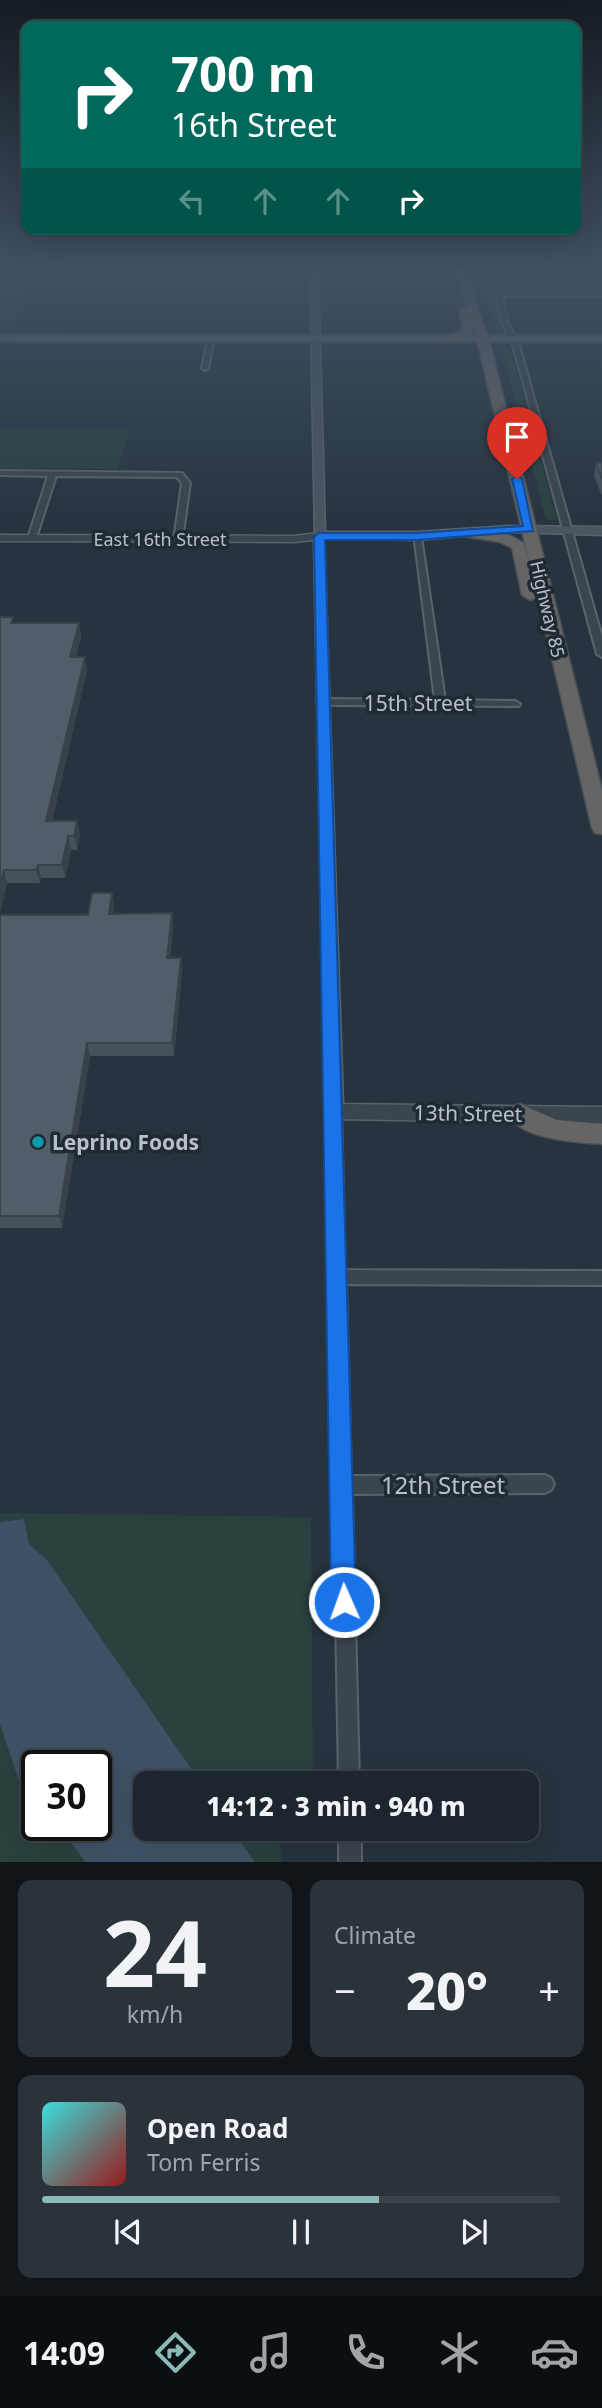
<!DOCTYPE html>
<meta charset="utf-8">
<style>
body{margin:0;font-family:"Noto Sans",sans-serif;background:#2a323a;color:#f1f3f6;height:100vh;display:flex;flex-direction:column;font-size:26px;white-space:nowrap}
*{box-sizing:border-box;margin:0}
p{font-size:23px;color:#a0a5aa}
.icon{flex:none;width:38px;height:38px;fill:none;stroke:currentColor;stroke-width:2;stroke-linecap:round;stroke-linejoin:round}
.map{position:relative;height:1862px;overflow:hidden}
.panel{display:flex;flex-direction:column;gap:18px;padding:18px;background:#101519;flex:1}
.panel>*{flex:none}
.guide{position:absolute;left:21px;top:21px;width:560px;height:214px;border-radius:14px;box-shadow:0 7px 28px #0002,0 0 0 2px #3b434a;background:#00695c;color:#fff;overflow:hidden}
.speed{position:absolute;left:21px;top:1750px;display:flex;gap:14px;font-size:35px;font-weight:700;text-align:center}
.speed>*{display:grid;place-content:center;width:91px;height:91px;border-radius:50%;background:#1d262e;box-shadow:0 7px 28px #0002,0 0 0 2px #3b434a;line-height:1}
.speed .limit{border:4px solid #111;border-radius:10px;background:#fff;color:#111}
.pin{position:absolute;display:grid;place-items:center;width:60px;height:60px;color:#fff;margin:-72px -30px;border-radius:50% 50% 50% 0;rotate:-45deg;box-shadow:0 0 7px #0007}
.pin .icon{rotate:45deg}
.me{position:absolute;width:77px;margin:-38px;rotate:358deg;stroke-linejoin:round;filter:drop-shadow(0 0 5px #0008)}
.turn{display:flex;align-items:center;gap:24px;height:147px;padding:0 35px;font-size:32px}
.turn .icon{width:91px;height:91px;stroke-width:2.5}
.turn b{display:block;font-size:49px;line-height:60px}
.lanes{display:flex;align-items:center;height:66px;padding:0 35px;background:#0003;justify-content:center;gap:35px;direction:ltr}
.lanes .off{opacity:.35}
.big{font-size:52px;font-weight:800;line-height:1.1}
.panel .tile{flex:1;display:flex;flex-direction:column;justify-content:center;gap:10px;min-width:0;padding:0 24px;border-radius:14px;background:#2a323a}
.panel .dial{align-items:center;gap:0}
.dial b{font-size:91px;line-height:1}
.song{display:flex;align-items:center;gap:21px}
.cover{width:84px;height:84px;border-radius:10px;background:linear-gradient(135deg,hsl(180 70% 55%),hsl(0 70% 35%))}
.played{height:7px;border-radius:4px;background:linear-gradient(90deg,#8bbbb9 65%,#3b434a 65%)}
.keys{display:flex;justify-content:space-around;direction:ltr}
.heat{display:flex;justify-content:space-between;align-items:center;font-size:38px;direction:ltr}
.panel .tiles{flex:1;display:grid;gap:18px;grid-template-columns:1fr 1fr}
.tile:last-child{grid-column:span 2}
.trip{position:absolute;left:133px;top:1771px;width:406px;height:70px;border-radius:14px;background:#1d262e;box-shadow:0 7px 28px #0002,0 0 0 2px #3b434a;font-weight:800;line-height:70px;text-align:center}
.dock{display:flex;height:112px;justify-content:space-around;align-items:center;background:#0c0f12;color:#a0a5aa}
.dock .icon{width:49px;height:49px}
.dock .active{color:#8bbbb9}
.dock b{font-size:32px;color:#f1f3f6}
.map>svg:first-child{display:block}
.green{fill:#2a4140}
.water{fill:#3f5265}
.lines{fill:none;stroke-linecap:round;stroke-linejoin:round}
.stream{stroke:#3f5265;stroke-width:2.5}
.minor-casing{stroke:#59636c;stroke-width:4}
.tertiary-casing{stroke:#59636c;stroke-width:3}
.secondary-casing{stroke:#59636c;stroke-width:3}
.primary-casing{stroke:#454e57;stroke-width:4}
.trunk-casing{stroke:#465059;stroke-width:3}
.minor{fill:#3b454e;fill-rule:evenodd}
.tertiary{fill:#3b454e;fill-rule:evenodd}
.secondary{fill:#4a5561;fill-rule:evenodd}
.primary{fill:#59646e;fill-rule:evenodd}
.trunk{fill:#666564;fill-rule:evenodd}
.wall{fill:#46515a}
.shaded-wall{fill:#39424a}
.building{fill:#515e69;stroke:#39424a;stroke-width:2}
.route{fill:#1a73e8;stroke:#114b97;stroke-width:2}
.culture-dot{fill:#0f9aa8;stroke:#202a33;stroke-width:2.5}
.labels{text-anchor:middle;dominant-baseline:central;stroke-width:7;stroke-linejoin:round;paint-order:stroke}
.far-street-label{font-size:18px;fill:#b8c0c9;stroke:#202a33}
.street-label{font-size:21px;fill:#b8c0c9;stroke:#202a33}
.poi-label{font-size:21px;font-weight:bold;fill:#b8c0c9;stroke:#202a33;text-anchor:start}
.near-street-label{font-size:24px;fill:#b8c0c9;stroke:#202a33}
</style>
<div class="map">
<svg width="602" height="1862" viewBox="0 0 602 1862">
<rect width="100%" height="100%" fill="#27333e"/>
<g class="green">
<path d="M404,268H438L444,284H324L323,273H404Z"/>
<path d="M473,268H481L494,307L483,268H488L503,333L496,330Z"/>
<path d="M0,272H41L8,337H0Z"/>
<path d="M501,346L510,349L557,520H546Z"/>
<path d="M0,428H130L118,469L0,468Z"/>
<path d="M0,1513L311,1517L313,1783H201L47,1560L29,1544L24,1519L0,1522Z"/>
<path d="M0,1724L18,1778L37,1800V1825H59L85,1862H0Z"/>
<path d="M232,1829H313L314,1831L278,1830L282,1862H255Z"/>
</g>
<path class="water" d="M24,1519L29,1544L47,1560L201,1783H145V1829H232L255,1862H85L59,1825H96V1766H37V1800L18,1778L0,1724V1522Z"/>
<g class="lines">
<path class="stream" d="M482,268L493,306"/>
<defs>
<g id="minor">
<path d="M135,268H316L317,269L314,271Z"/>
<path d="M490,268H496L501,292H515L511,281L514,279H602V283H517L520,292H602V296H502L508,323L519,345L602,637V657L597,654L513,345L502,323Z"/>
<path d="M211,336L214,338L208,368L205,370L202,368L208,338Z"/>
<path d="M0,471L182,473L190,483L182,540L178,542L174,540L182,483L177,477L56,476L36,538L32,540L28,538L48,476L0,475Z"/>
<path d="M414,534L421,536L445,700L515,701L520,704L519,706L322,705L317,702L322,699L435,700Z"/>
<path d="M334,1105L339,1107L341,1111L345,1270L602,1271V1285L346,1284L351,1476L545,1475L551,1478L554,1484L551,1490L545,1493L352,1494L359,1783H339L327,1111L329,1107Z"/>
<rect x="339" y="1829" width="22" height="33"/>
</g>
<path id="tertiary" d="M319,533L324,536L343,1104L602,1107V1123L334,1119L328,1116L325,1111L314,540L294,542L0,541V535L294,536Z"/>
<path id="secondary" d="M310,268H318L325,532H417L510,526L602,527V535L510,532L417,540L315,538Z"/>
<path id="primary" d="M0,335L602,336V342L0,341Z"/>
<g id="trunk">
<path d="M455,268H465L490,344L602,790V834L595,833L592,828L474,327L472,335L442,342L437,339L463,331L459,310L464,307L468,309Z"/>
<path d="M469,529L509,535L524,543L538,595L535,598L530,600L522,595L512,548L500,542L464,536L462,533Z"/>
<path d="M520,1104L557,1120L602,1124V1144C576,1142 521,1140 508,1114L511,1107Z"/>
</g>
</defs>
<use href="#minor" class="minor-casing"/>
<use href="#tertiary" class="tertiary-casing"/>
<use href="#secondary" class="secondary-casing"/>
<use href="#primary" class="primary-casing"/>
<use href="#trunk" class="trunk-casing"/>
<use href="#minor" class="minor"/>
<use href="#tertiary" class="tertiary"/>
<use href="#secondary" class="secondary"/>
<use href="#primary" class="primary"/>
<use href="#trunk" class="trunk"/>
</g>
<g class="wall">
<path d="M596,463H602V496L594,475Z"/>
<path d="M14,623H79L81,636L76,657L87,670L52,821L80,834L77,850H71L65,878H41L40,883H7L0,912Z"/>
<path d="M112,893L114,906L113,914L173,927L170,958H181L182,972L174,1056H90L62,1228H0V915H88Z"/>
</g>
<g class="shaded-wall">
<path d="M79,623L81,636L73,670L70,657Z"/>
<path d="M85,657L87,670L49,834L46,821Z"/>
<path d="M77,821L80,834L77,850L74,836Z"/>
<path d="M68,836L71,850L65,878L62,865Z"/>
<path d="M38,865L41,878L40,883L36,870Z"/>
<path d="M4,870L7,883L0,912V884Z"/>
<path d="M112,893L114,906L111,927L109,914Z"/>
<path d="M172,913L173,927L168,972L167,958Z"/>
<path d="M181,958L182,972L174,1056L172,1043Z"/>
<path d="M87,1043L90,1056L62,1228L59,1216Z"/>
</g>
<g class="building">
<path d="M596,463H602V479Z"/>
<path d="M0,617H13L11,623H79L70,657H85L46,821H77L74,836H68L62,865H38L36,870H4L0,884Z"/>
<path d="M92,893H112L109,914L172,913L167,958H181L172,1043H87L59,1216H0V915H88Z"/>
</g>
<linearGradient id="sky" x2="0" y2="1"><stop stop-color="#151c22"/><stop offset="0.51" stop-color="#415063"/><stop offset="1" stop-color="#415063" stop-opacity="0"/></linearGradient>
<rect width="602" height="529" fill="url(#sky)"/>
<path class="route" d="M517,476L522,479L533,531L417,540H325L356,1602L353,1611L344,1614L335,1611L331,1602L314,537L319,533H417L523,526L512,479Z"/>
<circle class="culture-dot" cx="38" cy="1142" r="7"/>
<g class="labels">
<g class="far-street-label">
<text x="160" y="539">East 16th Street</text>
<text transform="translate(548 609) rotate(77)">Highway 85</text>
</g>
<g class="street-label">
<text x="418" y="703">15th Street</text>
<text transform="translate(468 1113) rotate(1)">13th Street</text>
</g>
<g class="poi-label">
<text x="52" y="1142">Leprino Foods</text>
</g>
<g class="near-street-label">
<text x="443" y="1484">12th Street</text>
</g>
</g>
</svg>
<div class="speed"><div class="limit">30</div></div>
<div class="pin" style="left:517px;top:479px;background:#d93025"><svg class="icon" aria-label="arrive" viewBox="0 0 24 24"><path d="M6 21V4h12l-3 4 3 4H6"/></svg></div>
<svg class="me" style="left:344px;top:1602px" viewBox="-20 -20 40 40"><circle r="17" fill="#1a73e8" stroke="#fff" stroke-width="3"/><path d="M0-11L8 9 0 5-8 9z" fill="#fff"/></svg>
<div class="trip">14:12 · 3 min · 940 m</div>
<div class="guide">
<div class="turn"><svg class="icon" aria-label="right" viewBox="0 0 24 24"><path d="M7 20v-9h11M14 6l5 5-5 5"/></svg><div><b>700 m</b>16th Street</div></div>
<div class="lanes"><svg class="icon off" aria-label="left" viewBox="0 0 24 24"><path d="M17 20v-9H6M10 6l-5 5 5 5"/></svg><svg class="icon off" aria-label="ahead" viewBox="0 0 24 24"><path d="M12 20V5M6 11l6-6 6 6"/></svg><svg class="icon off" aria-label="ahead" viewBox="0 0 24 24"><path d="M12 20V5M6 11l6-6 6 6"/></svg><svg class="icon" aria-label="right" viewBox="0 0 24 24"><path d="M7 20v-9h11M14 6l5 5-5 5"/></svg></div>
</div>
</div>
<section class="panel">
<div class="tiles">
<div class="tile dial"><b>24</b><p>km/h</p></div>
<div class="tile"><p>Climate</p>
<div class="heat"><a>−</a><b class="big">20°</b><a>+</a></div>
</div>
<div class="tile">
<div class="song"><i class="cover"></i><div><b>Open Road</b><p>Tom Ferris</p></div></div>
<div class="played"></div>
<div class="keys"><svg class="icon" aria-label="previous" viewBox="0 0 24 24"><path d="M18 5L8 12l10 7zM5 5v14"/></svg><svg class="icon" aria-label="pause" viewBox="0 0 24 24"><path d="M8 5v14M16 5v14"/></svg><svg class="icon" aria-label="next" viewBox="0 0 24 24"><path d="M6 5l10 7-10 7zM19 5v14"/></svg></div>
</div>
</div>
</section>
<nav class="dock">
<b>14:09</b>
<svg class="icon active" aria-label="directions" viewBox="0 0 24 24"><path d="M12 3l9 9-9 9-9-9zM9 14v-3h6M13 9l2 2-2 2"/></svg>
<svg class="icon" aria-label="music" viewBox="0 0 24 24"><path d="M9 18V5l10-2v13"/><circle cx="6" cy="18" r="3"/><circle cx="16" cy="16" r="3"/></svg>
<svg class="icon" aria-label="phone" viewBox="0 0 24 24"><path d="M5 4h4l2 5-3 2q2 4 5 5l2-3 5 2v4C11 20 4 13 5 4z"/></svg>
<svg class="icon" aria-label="climate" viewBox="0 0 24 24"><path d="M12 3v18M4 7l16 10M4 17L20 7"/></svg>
<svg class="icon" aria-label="car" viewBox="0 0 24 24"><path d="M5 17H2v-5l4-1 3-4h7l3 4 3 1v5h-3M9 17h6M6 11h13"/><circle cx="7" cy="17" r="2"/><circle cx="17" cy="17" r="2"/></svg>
</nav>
